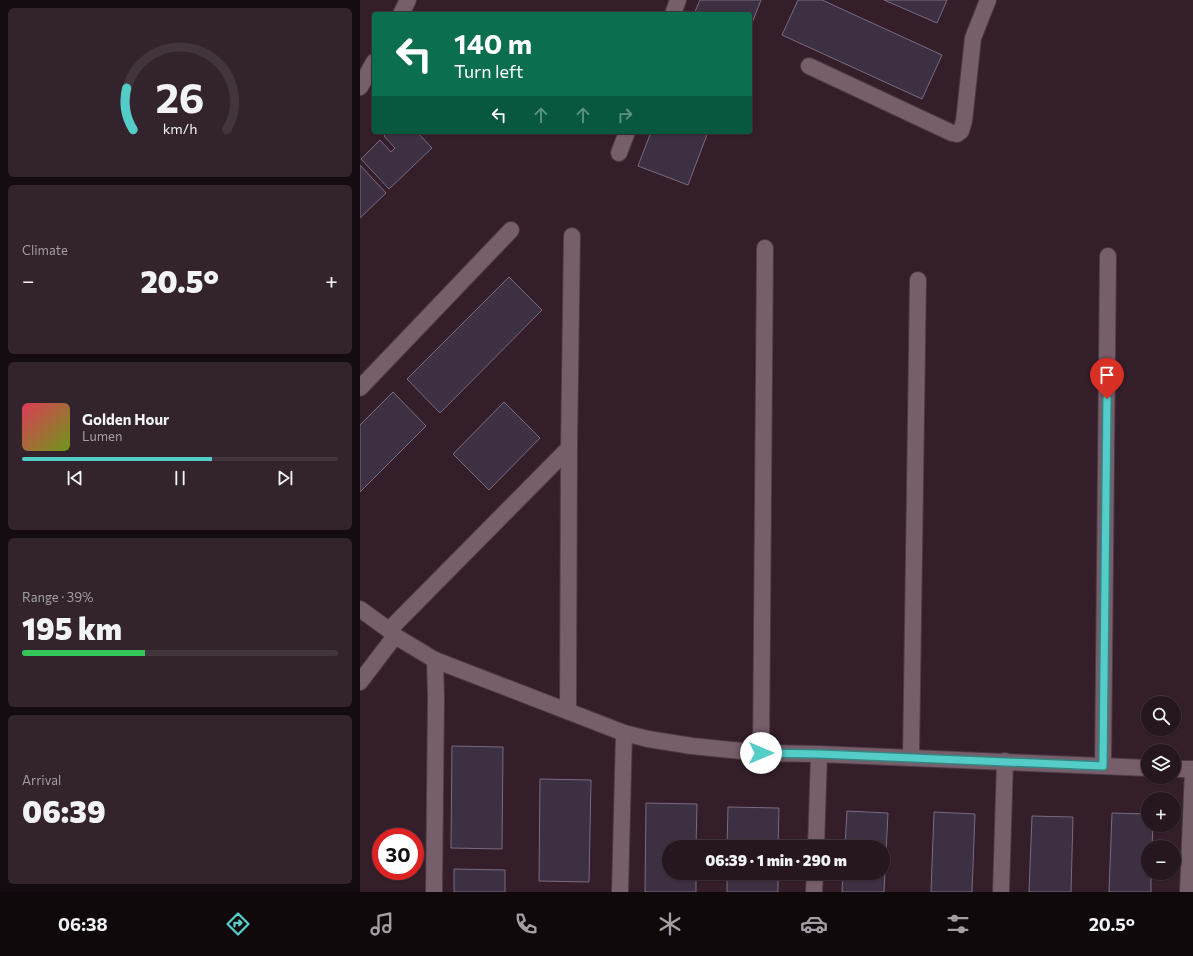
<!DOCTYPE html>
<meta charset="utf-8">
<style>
body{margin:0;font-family:Commissioner,sans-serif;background:#32232c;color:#f1f3f6;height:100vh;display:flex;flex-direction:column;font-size:15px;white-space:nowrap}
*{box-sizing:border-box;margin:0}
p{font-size:13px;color:#a49fa4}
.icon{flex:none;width:22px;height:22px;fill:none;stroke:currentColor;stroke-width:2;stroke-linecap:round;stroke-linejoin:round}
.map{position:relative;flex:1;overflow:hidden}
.sheet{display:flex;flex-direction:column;gap:8px;padding:8px;background:#150c11;width:360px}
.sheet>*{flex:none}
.hud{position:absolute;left:12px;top:12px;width:380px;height:122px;border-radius:4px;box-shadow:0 1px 3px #0004,0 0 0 1px #42353d;background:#0b6e4f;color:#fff;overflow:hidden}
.fabs{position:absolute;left:781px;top:696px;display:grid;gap:8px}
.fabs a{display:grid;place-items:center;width:40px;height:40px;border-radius:50%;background:#26161f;box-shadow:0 1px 3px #0004,0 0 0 1px #42353d;font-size:20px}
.speed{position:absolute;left:12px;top:828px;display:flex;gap:8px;font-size:20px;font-weight:700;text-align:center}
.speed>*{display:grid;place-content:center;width:52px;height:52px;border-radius:50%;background:#26161f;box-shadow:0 1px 3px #0004,0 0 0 1px #42353d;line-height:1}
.speed .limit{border:6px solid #d22;background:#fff;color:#111}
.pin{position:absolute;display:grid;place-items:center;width:34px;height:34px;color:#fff;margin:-41px -17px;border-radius:50% 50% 50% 0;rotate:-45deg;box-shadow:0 0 4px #0007}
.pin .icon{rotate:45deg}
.me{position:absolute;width:44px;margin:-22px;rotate:90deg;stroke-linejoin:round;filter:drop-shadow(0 0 3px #0008)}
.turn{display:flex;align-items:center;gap:14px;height:84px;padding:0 16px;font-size:18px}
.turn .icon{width:52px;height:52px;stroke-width:2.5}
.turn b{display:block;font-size:28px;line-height:34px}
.lanes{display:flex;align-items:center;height:38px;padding:0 16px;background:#0003;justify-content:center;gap:20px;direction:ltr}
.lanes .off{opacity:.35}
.big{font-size:30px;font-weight:800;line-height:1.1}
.sheet .widget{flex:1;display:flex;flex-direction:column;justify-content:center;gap:6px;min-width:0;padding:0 14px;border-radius:6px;background:#32232c}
.sheet .dial{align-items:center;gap:0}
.dial svg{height:104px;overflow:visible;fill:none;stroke:#42353d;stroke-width:7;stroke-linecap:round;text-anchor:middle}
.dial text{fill:#f1f3f6;stroke:none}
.song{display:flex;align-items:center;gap:12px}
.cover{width:48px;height:48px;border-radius:6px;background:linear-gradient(135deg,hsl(350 70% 55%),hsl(80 70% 35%))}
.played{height:4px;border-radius:2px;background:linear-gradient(90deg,#54cdc8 60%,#42353d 60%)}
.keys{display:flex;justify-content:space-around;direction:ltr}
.heat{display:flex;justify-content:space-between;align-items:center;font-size:22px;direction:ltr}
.charge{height:6px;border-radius:3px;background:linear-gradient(90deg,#34c759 39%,#42353d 0)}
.trip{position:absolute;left:302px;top:840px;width:228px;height:40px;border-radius:20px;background:#26161f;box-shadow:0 1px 3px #0004,0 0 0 1px #42353d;font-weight:800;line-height:40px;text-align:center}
.dock{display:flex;height:64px;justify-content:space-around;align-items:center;background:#0f090c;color:#a49fa4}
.dock .icon{width:28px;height:28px}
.dock .current{color:#54cdc8}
.dock b{font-size:18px;color:#f1f3f6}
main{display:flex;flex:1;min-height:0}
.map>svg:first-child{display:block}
.building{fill:#3d3043;stroke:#7a6b80}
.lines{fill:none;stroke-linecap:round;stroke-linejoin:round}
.minor-casing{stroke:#4b3943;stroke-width:18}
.minor{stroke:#775e6b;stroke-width:16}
.route-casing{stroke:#378582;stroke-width:10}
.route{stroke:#54cdc8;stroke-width:7}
</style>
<main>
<section class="sheet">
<div class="widget dial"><svg viewBox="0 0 100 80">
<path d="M14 69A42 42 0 1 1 86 69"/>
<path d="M14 69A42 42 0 0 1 9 37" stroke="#54cdc8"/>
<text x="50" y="56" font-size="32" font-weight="700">26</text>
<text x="50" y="72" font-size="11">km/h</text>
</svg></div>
<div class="widget"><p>Climate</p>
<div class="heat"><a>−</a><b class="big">20.5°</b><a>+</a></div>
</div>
<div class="widget">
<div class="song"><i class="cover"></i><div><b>Golden Hour</b><p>Lumen</p></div></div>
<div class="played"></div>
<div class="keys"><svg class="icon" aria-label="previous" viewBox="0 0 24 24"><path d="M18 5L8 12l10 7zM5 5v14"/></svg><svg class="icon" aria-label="pause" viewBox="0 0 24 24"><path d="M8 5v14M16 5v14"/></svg><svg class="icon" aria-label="next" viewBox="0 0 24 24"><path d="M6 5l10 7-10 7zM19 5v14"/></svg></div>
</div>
<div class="widget"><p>Range · 39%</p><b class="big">195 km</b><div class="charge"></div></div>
<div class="widget"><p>Arrival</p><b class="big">06:39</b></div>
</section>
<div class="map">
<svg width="833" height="892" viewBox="0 0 833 892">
<rect width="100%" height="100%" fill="#331e29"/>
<g class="building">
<path d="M340,0H401L390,28V14H334Z"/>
<path d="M438,0H462L582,55L562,99L422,35Z"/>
<path d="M524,0H587L577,23Z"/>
<path d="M28,132H57L72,148L29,189L1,159L20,140L31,152L35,148L24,136Z"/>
<path d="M291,132H348L328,185L278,166Z"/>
<path d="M0,165L26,193L0,218Z"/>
<path d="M149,277L182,310L80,413L47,379Z"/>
<path d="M33,392L66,426L0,492V425Z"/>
<path d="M144,402L180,438L129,490L93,454Z"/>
<path d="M92,746L143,747L142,849L91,848Z"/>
<path d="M180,779L231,780L229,882L179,881Z"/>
<path d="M286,803L337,804L336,847H309V873H336V892H285Z"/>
<path d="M368,807L419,808L418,847H367Z"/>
<path d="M487,811L528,813L524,892H482L483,873H523V847H485Z"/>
<path d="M574,812L615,814L612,892H571Z"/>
<path d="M752,813L788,814V825H793L792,847H788V873H791V892H749Z"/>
<path d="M672,816L713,817L711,892H669Z"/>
<path d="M94,869L145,870V892H94Z"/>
<rect x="367" y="873" width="51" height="19"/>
</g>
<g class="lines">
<defs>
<g id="minor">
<path d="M41,14L48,0"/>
<path d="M313,14L318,0"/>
<path d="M449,66L592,133L597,134L601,131L604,121L613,38L628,0"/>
<path d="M0,87L14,62"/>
<path d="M259,153L267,132"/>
<path d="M0,388L151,230"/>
<path d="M0,609L29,630L35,636L75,660L264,733L288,739L332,746L401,753L459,754L788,768"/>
<path d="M29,630L209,448"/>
<path d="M0,682L35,636"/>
<path d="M208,711L209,448L212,236"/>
<path d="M401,753L405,248"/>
<path d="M551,758L558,280"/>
<path d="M743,766L748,256"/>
<path d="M814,769H833"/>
<path d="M456,847L459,754"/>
<path d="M74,892L76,698L75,660"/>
<path d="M260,892L264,733"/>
<path d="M454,892L455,873"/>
<path d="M641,892L645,761"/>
<path d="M828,892L833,769"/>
</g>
</defs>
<use href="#minor" class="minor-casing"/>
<use href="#minor" class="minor"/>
</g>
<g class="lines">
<defs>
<path id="route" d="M401,753L459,754L743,766L747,399"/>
</defs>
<use href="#route" class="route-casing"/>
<use href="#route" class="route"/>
</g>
</svg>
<div class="fabs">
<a><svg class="icon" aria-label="search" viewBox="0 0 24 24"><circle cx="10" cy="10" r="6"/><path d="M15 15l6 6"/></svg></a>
<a><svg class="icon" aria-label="layers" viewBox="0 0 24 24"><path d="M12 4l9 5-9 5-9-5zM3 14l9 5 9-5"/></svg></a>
<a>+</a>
<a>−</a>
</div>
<div class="speed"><div class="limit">30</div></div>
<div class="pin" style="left:747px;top:399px;background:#d93025"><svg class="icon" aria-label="arrive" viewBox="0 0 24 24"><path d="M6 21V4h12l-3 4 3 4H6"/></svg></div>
<svg class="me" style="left:401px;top:753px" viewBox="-20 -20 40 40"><circle r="19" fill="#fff"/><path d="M0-13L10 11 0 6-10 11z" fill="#54cdc8"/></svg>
<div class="trip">06:39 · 1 min · 290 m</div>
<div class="hud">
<div class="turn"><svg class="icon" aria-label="left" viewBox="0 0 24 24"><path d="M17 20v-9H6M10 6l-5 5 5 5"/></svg><div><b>140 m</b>Turn left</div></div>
<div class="lanes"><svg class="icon" aria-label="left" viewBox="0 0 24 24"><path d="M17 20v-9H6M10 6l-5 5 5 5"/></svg><svg class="icon off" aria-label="ahead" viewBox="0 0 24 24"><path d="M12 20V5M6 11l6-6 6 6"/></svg><svg class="icon off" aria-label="ahead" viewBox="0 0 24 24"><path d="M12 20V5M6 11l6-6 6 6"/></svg><svg class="icon off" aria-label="right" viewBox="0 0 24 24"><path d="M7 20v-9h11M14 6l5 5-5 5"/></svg></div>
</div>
</div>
</main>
<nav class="dock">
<b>06:38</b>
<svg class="icon current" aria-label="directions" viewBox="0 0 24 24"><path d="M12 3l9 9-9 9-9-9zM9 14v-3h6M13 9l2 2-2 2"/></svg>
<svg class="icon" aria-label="music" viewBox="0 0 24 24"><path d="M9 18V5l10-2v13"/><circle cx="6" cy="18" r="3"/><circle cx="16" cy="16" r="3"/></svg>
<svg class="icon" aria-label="phone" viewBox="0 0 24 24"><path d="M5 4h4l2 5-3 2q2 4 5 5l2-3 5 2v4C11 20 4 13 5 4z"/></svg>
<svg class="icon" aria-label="climate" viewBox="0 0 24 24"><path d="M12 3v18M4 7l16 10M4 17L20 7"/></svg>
<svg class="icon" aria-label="car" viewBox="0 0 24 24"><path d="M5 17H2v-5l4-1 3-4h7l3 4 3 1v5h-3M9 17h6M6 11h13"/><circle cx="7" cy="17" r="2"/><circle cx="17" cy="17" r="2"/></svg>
<svg class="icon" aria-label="filters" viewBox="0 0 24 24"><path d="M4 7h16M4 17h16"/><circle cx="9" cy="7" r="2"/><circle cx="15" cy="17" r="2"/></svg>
<b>20.5°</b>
</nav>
